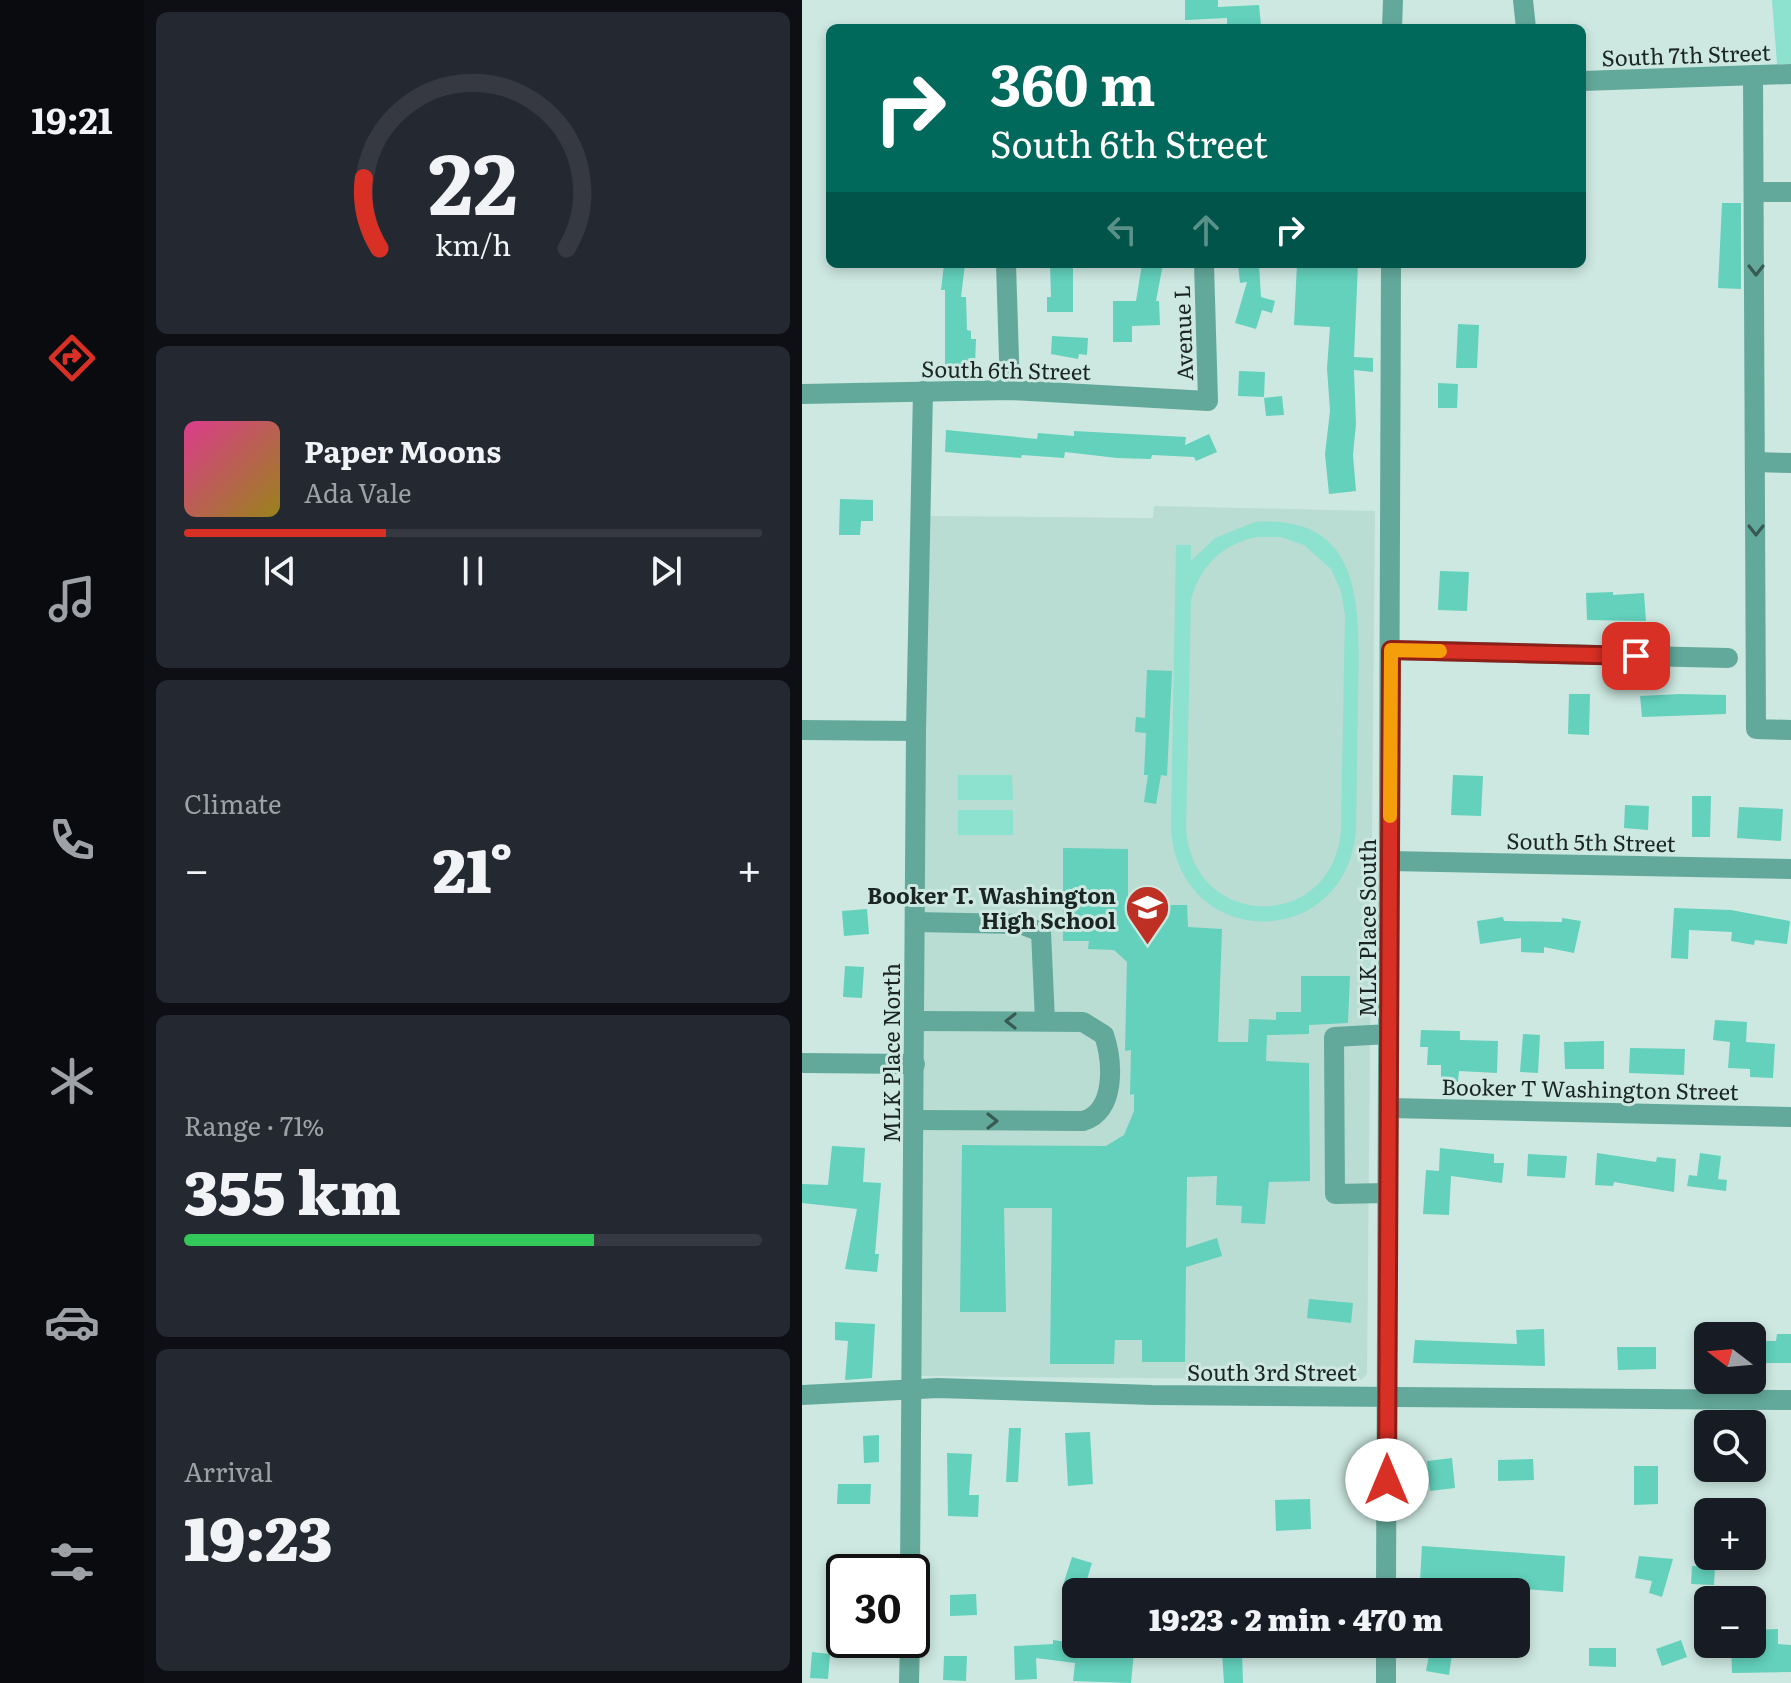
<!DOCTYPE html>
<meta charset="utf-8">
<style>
body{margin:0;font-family:Literata,serif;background:#242831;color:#f1f3f6;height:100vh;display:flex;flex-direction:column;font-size:30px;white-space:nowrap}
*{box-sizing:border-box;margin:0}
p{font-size:26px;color:#9ea1a6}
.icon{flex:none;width:44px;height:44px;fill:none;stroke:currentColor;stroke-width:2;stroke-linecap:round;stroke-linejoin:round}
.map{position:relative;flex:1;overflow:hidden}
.details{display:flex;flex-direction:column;gap:12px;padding:12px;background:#0d0f14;width:658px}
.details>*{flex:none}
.banner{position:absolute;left:24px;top:24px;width:760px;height:244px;border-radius:12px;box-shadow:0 4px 12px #0003;background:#00695c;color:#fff;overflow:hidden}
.needle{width:52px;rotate:286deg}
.controls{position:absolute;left:892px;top:1322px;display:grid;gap:16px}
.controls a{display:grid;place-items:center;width:72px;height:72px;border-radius:12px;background:#171b24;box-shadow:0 4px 12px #0003;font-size:40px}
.speed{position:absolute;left:24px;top:1554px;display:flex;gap:16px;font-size:40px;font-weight:700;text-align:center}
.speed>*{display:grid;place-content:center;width:104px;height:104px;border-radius:50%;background:#171b24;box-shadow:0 4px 12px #0003;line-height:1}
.speed .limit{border:4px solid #111;border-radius:12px;background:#fff;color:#111}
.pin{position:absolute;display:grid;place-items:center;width:68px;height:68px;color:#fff;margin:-34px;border-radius:16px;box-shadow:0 4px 12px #0006}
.me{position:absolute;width:88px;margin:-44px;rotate:0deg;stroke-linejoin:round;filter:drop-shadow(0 0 6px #0008)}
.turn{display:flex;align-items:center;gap:28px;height:168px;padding:0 32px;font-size:36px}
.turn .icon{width:104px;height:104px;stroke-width:2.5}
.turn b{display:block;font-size:56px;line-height:68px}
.lanes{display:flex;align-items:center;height:76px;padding:0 32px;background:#0003;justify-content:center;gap:40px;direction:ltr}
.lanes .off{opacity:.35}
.big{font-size:60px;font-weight:800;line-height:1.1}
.details .tile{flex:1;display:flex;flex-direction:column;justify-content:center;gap:12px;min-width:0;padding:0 28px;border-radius:12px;background:#242831}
.details .dial{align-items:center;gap:0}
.dial svg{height:208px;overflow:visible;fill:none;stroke:#363941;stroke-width:7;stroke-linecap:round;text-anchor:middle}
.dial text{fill:#f1f3f6;stroke:none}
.song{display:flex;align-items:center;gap:24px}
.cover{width:96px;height:96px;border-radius:12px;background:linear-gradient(135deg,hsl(330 70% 55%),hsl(50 70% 35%))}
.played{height:8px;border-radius:4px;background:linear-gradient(90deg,#d93025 35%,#363941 35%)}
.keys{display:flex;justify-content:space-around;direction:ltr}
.heat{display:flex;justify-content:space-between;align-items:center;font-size:44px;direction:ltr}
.charge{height:12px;border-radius:6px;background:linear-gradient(90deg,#34c759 71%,#363941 0)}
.trip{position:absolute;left:260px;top:1578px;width:468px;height:80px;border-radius:12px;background:#171b24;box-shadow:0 4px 12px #0003;font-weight:800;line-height:80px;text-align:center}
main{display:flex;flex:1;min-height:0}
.tabs{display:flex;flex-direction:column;width:144px;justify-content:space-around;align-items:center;background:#090b0e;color:#9ea1a6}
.tabs .icon{width:56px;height:56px}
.tabs .current{color:#d93025}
.tabs b{font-size:36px;color:#f1f3f6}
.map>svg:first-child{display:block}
.built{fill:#b9dcd3}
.green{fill:#8ce1cf;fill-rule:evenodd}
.building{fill:#63d1bc}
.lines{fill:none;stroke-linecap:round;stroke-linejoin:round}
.minor{stroke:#63a99b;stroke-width:20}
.oneway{stroke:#385a53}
.route-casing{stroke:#8d1f18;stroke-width:20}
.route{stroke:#d93025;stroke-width:14}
.slow{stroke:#f59e0b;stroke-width:14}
.labels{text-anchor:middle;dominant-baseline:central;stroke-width:6;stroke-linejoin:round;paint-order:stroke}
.street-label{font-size:22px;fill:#1b2523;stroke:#cde8e1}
.poi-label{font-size:22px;font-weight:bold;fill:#1b2523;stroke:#cde8e1;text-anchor:end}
</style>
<main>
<nav class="tabs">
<b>19:21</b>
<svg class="icon current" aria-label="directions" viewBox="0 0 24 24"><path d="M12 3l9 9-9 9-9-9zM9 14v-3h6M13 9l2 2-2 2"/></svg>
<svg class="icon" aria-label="music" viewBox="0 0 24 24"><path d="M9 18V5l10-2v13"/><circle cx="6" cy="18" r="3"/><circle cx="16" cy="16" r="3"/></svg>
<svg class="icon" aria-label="phone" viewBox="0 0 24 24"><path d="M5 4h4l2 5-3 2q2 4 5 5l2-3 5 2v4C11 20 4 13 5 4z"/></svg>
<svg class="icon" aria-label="climate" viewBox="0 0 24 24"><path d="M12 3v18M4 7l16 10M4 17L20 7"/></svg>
<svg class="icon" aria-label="car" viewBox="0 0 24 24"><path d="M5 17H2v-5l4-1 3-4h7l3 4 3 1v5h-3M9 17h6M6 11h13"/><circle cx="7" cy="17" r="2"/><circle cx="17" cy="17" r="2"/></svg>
<svg class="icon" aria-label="filters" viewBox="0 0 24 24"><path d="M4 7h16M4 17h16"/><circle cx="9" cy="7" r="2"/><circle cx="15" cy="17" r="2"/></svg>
</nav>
<section class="details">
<div class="tile dial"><svg viewBox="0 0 100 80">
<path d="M14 69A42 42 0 1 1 86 69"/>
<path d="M14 69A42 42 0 0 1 8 42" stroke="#d93025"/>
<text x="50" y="56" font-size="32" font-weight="700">22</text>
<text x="50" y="72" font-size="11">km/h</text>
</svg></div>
<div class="tile">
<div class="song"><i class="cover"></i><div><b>Paper Moons</b><p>Ada Vale</p></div></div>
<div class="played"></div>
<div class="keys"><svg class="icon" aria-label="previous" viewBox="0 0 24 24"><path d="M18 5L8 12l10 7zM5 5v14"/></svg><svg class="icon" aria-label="pause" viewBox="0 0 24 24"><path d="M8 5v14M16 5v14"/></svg><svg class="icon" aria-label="next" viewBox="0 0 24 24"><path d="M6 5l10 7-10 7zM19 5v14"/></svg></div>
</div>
<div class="tile"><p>Climate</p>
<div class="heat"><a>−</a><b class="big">21°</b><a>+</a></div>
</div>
<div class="tile"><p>Range · 71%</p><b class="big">355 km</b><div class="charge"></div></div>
<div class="tile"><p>Arrival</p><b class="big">19:23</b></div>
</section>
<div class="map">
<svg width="989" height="1683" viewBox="0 0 989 1683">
<rect width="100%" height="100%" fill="#cde8e1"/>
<path class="built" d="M352,506L573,511L565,1374L559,1380L117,1376L124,516L351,518Z"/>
<g class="green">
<path d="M970,0H989V64H975Z"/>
<path d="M453,522C567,514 557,617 556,696C555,741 555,786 554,831C543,953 376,951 369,828L374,545H389V561L413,538ZM455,537H479L502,545L529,569L539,591L543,615L539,831C530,933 390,931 384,828L389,600C398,566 420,544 455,537Z"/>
<path d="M156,775H210L211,800H156Z"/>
<rect x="156" y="810" width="55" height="25"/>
</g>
<g class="building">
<path d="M383,0H416V7L457,5L459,25L425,27V18L383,20Z"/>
<path d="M920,203H939V289L916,288Z"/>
<path d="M142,264H163L159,297H164L165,330L169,331V339H174L173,366L143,365V290H139Z"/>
<path d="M248,264H271V312H245V297H249Z"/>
<path d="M340,264H361L354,301H357L358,325L330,326V342H311V301H334Z"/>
<path d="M436,264H457L459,297L473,301L470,313L460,310L454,329L433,323L445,282L438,283Z"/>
<path d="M495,264H556L552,357L571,358V372L552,370L554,424L551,455L554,491L527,494L523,454L528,411L525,368L528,327L492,325Z"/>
<path d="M656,324L677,325L675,368H654Z"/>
<path d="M250,336L286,338L285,355L277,354L276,359L249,354Z"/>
<path d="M437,371L463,372L462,397L436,396Z"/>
<path d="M636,383L656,384L655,408H636Z"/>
<path d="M480,396L482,415L464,416L462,398Z"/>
<path d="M144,430L235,439L236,433L272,436V431L384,437L383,445L407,434L415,452L394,461L392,457L350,455L349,459L315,458L263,452L262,458L220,455L219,458L143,452Z"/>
<path d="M38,499L71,500V521H59L58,535H37Z"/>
<path d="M638,571L667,572L665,611L636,610Z"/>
<path d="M811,592V595L842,593L844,621L785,620L784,593Z"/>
<path d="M345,670L370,671L365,776L359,775L354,804L342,802L346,775H342L344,733L333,732L334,717L343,718Z"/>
<path d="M767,694H788L787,735L766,734Z"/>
<path d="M878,694L924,695V714L840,717L838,696Z"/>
<path d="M651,775L681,776L679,816L649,815Z"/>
<path d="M890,796H909L908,837H890Z"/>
<path d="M823,805L847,806L846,830L822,828Z"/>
<path d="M937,807L981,809L979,841L935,838Z"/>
<path d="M261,848L326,849V905H385L386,927L420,929L416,1042H446L447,1019L474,1020V1012H499V976H548L546,1023L507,1025V1034L465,1035L464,1061L507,1063L508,1181L467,1182L463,1224L439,1223L440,1206L414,1205L415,1176L385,1177L384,1248L415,1238L420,1256L384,1267L383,1362H340V1340H313L312,1364H248L250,1208H202L204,1312H158L160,1145L304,1146L322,1135L332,1111V1094L328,1095L329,1050L323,1051L325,962L312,950L286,949L287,941H261Z"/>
<path d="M872,908L929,910L988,921L985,944L953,940L952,945L929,941L930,932L887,930L886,959L869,958Z"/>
<path d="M65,909L67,934L42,936L40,911Z"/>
<path d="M701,917L702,921L760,922V918L779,921L772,953L742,947V953L719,952V938L678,944L675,921Z"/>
<path d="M43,966L62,967L60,998L41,997Z"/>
<path d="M913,1020L945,1022L944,1042L973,1044L971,1078L948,1077V1069L926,1068L928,1042L911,1040Z"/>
<path d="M619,1030L658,1031V1040L696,1041L695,1073L657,1071L656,1082L639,1081V1065H625L626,1047H618Z"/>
<path d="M721,1034L738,1035L736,1073L718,1072Z"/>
<path d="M802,1041V1069H763L762,1042Z"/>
<path d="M828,1048L883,1049L882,1075L827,1073Z"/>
<path d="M30,1146L63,1148L61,1182L79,1183L73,1254H77L75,1272L43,1269L55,1209L0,1203V1184L26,1185Z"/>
<path d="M638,1148L692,1154V1163H702L700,1183L649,1176L647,1215L621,1214L624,1170L637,1171Z"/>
<path d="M795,1153L854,1162L855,1157L874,1159L872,1192L812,1182L811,1186L793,1185Z"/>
<path d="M898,1153L919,1156L916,1179L925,1180L924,1191L885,1186L887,1175L895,1176Z"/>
<path d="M726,1154L765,1156L763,1178L725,1176Z"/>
<path d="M507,1299L551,1303L549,1323L505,1318Z"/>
<path d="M33,1322L73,1324L70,1378L43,1380L46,1341L33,1340Z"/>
<path d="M742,1329L743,1366L611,1363L613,1340L715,1344L714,1330Z"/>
<path d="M975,1334H989V1363H950V1341H974Z"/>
<path d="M815,1347H854V1369L816,1370Z"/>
<path d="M207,1428H219L216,1482H204Z"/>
<path d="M288,1432L291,1484L266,1486L263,1433Z"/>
<path d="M77,1435V1462L62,1463L61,1436Z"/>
<path d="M145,1453L170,1454L167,1495H177L176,1517L146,1516Z"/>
<path d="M650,1458L653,1488L628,1491L625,1461Z"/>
<path d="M731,1459L732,1480L696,1481V1460Z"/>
<path d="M832,1466H856V1504L832,1505Z"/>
<path d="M36,1484H69L68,1504H35Z"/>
<path d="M508,1499L509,1529L474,1531L473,1500Z"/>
<path d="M620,1546L763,1556L761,1592L618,1581Z"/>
<path d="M837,1556L871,1559L860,1597L847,1593L850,1581L833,1578Z"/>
<path d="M270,1557L290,1563L282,1589L262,1582Z"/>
<path d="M890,1566L913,1567L912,1585L889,1584Z"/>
<path d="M174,1594L175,1615L148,1616V1595Z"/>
<path d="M976,1629V1644L989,1645V1672L930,1673L929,1647L950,1646V1630Z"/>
<path d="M251,1640L332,1652L329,1683L271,1681L273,1663L234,1658L235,1679L213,1680L212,1646L251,1644Z"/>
<path d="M879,1640L885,1657L860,1666L854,1649Z"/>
<path d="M629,1644L651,1647L647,1675L624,1671Z"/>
<path d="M787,1648H814V1667L787,1666Z"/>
<path d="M440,1651L441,1683H422L420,1653Z"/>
<path d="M10,1652L28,1654L26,1679L8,1678Z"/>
<path d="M142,1656H165L164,1681L141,1680Z"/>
</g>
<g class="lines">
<g class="minor">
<path d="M721,0L724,28"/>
<path d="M590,28L591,0"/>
<path d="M951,75L954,729L989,730"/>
<path d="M780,81L989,74"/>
<path d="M952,192H989"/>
<path d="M204,264L208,390"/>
<path d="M0,394L208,390L406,401L402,264"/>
<path d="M953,462L989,463"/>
<path d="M589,650L926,658"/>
<path d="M0,730L114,731"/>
<path d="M588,861L989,869"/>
<path d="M113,922L218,924L239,932L243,1021"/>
<path d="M0,1063L113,1064"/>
<path d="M587,1108L989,1117"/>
<path d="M112,1120L281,1121C314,1112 311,1062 302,1035L281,1022L113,1021"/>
<path d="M586,1193L533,1194L532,1037L587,1034"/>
<path d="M0,1395L136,1388L350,1395L989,1400"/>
<path d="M108,1572L114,731L121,391"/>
<path d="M584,1592L589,264"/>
<path d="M107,1683L108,1640"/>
<path d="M584,1683V1644"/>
</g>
</g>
<defs><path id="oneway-chevron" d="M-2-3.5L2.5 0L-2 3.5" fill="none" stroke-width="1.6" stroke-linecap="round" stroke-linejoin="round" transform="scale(2)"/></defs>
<g class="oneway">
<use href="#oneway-chevron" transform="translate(954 270) rotate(90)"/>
<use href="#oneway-chevron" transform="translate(954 530) rotate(90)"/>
<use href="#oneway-chevron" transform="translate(209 1021) rotate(-180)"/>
<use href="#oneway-chevron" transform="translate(190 1121)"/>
</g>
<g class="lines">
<defs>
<path id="route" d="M585,1480L589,650L834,656"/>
</defs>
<use href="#route" class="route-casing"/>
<use href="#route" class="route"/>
<path class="slow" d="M588,816L589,650L638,651"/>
</g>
<defs>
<symbol id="school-pin" viewBox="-11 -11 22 30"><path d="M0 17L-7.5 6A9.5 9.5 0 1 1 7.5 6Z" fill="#bd3023" stroke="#cde8e1"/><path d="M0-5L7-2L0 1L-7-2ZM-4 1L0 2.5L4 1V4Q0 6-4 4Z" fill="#fff"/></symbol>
</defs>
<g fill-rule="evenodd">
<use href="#school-pin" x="320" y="882" width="51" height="69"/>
</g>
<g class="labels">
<g class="street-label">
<text transform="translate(884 54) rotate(-2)">South 7th Street</text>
<text transform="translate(380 333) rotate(-92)">Avenue L</text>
<text transform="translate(204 369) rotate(1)">South 6th Street</text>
<text transform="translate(789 841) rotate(1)">South 5th Street</text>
<text transform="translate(564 928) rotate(-90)">MLK Place South</text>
<text transform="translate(88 1053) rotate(-90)">MLK Place North</text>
<text transform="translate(788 1088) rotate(1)">Booker T Washington Street</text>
<text x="470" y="1371">South 3rd Street</text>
</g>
<g class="poi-label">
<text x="314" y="894">Booker T. Washington<tspan x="314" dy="25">High School</tspan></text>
</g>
</g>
</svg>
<div class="controls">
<a><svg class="needle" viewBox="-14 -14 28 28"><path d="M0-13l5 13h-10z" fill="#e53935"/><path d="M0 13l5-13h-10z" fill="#9ea1a6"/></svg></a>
<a><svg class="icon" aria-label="search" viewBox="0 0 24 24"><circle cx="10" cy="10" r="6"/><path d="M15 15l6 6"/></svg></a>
<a>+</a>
<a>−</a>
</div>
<div class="speed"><div class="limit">30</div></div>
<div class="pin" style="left:834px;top:656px;background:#d93025"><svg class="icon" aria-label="arrive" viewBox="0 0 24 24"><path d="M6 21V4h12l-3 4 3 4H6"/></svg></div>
<svg class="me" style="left:585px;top:1480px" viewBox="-20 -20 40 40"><circle r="19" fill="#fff"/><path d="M0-13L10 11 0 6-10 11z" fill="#d93025"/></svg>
<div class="trip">19:23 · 2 min · 470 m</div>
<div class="banner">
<div class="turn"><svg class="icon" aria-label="right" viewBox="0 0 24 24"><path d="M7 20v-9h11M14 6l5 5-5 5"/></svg><div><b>360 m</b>South 6th Street</div></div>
<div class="lanes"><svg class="icon off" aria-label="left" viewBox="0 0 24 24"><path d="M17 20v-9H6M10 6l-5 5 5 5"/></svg><svg class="icon off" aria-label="ahead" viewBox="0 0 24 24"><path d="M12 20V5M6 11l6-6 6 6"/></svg><svg class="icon" aria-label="right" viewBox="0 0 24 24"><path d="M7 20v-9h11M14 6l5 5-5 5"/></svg></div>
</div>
</div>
</main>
